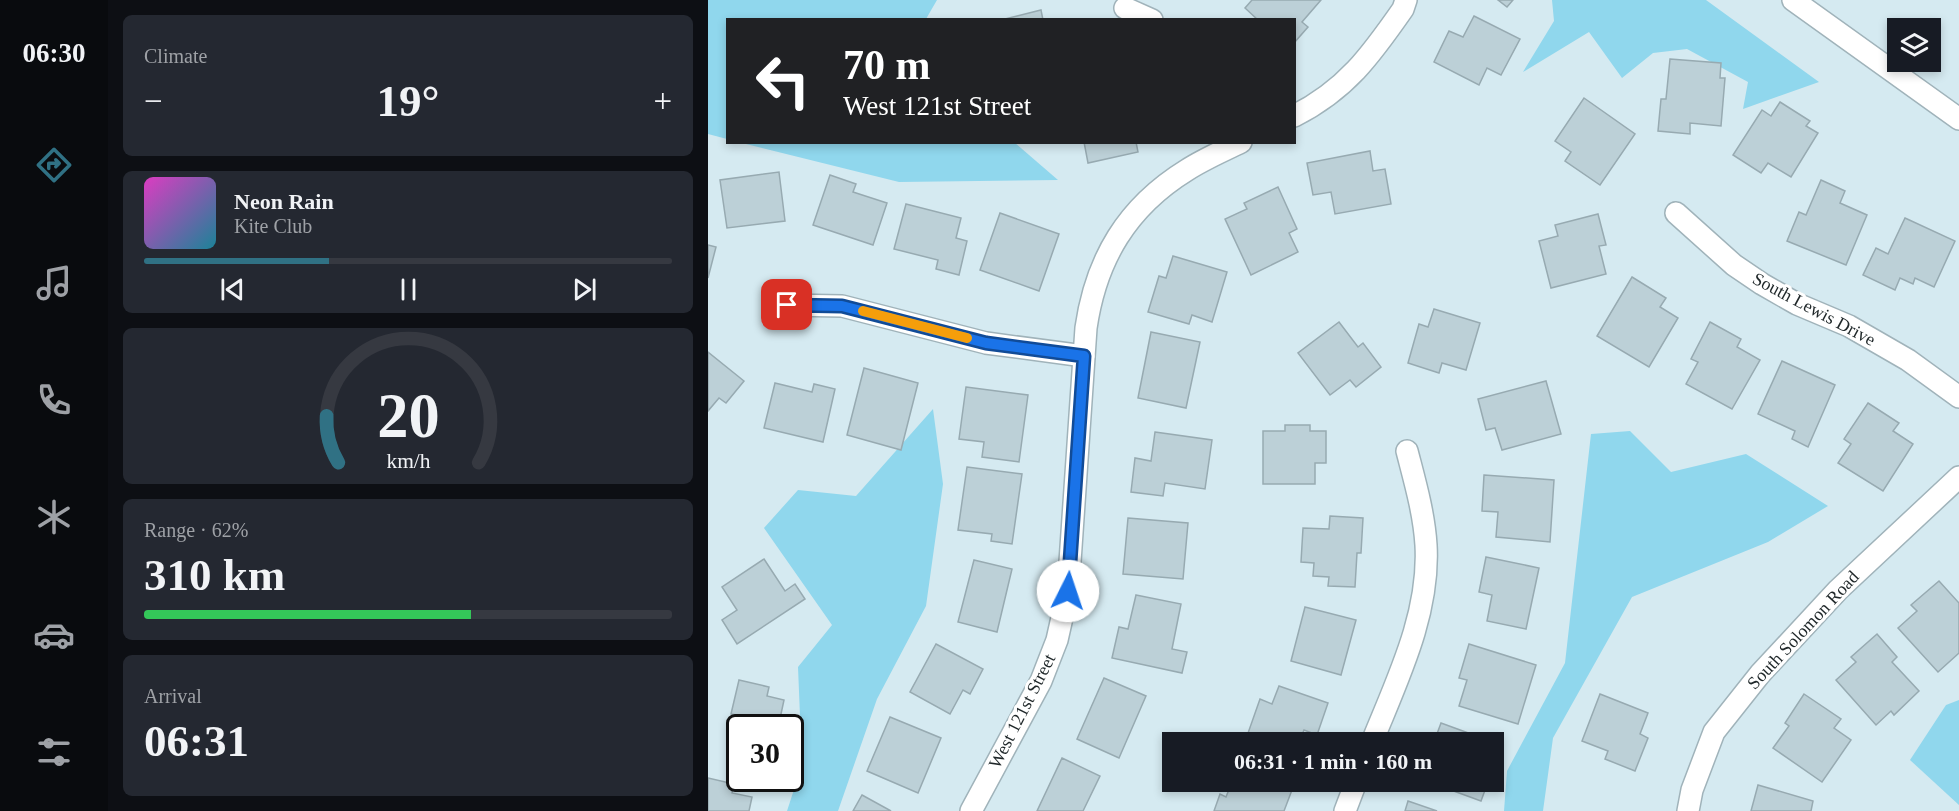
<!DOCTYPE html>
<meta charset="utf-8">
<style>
body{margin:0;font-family:"Times New Roman",serif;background:#242831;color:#f1f3f6;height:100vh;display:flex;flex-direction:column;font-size:22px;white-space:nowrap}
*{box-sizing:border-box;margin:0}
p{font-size:20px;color:#9ea1a6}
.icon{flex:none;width:33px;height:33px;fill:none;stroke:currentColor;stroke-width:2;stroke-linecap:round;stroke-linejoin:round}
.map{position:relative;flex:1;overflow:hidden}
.drawer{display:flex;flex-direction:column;gap:15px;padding:15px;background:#0d0f14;width:600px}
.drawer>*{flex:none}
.guide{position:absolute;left:18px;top:18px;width:570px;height:126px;border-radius:0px;box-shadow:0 3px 9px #0003;background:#202124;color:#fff;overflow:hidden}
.buttons{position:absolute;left:1179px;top:18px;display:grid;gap:12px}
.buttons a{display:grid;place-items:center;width:54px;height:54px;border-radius:0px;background:#171b24;box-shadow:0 3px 9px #0003;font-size:30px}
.speed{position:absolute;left:18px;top:714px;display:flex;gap:12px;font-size:30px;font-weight:700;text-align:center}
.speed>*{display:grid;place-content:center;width:78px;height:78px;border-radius:50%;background:#171b24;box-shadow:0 3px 9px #0003;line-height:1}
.speed .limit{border:3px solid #111;border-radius:9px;background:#fff;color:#111}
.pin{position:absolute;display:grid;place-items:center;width:51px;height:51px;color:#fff;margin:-26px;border-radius:12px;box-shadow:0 3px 9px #0006}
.me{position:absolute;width:66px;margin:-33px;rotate:4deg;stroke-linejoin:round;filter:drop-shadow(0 0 4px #0008)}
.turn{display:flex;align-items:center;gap:21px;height:126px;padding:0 18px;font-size:27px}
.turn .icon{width:78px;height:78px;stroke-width:2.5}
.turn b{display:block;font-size:42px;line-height:51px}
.big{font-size:45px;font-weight:600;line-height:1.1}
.drawer .card{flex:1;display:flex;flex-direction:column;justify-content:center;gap:9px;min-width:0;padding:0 21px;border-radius:9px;background:#242831}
.drawer .dial{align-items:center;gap:0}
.dial svg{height:156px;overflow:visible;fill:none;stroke:#363941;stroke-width:7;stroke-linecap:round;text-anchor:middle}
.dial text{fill:#f1f3f6;stroke:none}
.song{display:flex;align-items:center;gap:18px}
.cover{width:72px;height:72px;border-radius:9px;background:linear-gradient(135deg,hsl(310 70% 55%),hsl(190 70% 35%))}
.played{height:6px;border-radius:3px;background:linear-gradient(90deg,#307184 35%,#363941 35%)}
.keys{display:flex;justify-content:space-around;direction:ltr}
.heat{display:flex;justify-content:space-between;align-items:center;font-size:33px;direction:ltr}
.charge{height:9px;border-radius:4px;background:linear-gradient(90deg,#34c759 62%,#363941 0)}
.trip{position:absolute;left:454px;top:732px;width:342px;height:60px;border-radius:0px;background:#171b24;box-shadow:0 3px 9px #0003;font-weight:600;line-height:60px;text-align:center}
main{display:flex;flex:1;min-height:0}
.dock{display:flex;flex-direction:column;width:108px;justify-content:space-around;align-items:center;background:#090b0e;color:#9ea1a6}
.dock .icon{width:42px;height:42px}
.dock .on{color:#307184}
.dock b{font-size:27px;color:#f1f3f6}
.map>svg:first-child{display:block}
.green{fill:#90d7ed}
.building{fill:#bcd0d7;stroke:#97aab1;stroke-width:1.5}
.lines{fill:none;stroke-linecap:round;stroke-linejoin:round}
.minor-casing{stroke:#a0b3ba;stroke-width:24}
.minor{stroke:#fff;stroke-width:21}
.route-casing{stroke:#114b97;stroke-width:15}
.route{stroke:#1a73e8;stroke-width:10}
.slow{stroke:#f59e0b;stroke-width:10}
.labels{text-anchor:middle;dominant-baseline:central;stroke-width:6;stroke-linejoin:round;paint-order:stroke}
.street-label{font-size:18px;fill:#1f2729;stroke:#fff}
</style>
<main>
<nav class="dock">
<b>06:30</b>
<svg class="icon on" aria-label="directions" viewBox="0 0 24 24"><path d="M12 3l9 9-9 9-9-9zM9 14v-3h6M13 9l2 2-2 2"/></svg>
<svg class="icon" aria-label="music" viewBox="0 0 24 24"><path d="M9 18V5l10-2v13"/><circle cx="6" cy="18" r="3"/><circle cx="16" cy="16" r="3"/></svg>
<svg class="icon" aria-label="phone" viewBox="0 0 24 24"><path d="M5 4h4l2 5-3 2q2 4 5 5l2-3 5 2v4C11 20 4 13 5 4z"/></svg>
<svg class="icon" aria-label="climate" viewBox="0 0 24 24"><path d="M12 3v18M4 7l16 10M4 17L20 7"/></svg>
<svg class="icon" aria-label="car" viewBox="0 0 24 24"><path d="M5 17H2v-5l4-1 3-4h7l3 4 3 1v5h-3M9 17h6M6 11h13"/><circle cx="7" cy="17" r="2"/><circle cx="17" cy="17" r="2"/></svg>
<svg class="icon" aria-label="filters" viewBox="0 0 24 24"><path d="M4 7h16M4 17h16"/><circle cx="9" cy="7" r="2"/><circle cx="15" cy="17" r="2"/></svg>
</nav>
<section class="drawer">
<div class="card"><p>Climate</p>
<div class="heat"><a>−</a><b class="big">19°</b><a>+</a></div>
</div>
<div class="card">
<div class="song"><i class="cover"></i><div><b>Neon Rain</b><p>Kite Club</p></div></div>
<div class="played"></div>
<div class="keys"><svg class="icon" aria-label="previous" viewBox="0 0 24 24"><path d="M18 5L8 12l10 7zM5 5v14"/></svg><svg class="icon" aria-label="pause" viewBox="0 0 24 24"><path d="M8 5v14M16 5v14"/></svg><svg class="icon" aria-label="next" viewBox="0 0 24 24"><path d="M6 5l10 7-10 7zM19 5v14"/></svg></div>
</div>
<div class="card dial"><svg viewBox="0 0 100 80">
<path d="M14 69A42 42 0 1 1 86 69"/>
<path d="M14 69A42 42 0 0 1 8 45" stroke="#307184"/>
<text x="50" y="56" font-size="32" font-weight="700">20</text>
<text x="50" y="72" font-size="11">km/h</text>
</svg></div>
<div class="card"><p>Range · 62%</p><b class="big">310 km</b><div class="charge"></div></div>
<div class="card"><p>Arrival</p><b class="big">06:31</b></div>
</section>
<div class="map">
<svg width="1251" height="811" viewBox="0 0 1251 811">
<rect width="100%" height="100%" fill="#d5eaf1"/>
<g class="green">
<path d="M0,0H229L218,19L20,20L19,139L0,134Z"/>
<path d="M844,0H998L1111,82L1035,109L1040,82L979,49L945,53L914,78L881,32L815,72L846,21Z"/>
<path d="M34,143H307L350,180L191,182Z"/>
<path d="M225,409L235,484L218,606L169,699L130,811H79L94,765L90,667L124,625L56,528L90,490L148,496Z"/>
<path d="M922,431L963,472L1038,454L1120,506L1060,542L924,597L845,738L835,811H796L799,771L857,663L883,434Z"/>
<path d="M1251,700V805L1202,760L1238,705Z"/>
</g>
<g class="building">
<path d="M544,0H613L594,22L600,27L586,43V20H550L537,8Z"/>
<path d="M790,0H805L799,7Z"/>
<path d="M333,10L335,20H293Z"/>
<path d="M766,16L812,39L793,75L779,68L771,85L726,62L741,31L755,37Z"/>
<path d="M962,59L1013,63L1012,78H1017L1013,126L982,123V134L950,131L953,99H958Z"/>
<path d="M876,98L927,134L892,185L857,161L863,152L847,141Z"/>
<path d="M1072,102L1102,121L1098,126L1110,133L1083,177L1060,163L1053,173L1025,155L1054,110L1063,116Z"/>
<path d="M376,142H428L430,152L380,163Z"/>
<path d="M662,151L665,171L677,169L683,204L627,214L623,192L605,195L599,163Z"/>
<path d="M71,172L77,221L19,228L12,180Z"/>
<path d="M122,175L148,184L145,192L179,203L165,245L105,225Z"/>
<path d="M1113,180L1137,191L1132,203L1159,215L1138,265L1079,241L1091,212L1098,215Z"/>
<path d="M570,187L589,229L581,233L590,252L543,275L517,219L539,209L536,203Z"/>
<path d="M198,204L253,218L248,238L259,241L251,275L228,269L230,260L186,249Z"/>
<path d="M292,213L351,234L331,291L272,270Z"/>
<path d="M890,214L898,245L891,246L898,274L843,288L831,241L850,236L847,225Z"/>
<path d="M1197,218L1247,241L1226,287L1207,278L1205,284L1192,278L1187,290L1155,275L1168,248L1180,254Z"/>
<path d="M0,245L8,247L0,278Z"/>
<path d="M465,256L519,272L504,322L484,315L481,324L440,312L451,276L458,278Z"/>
<path d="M924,277L958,298L952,307L970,318L941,367L889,336Z"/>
<path d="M726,309L772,323L758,370L734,363L731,373L700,363L711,324L720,327Z"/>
<path d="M631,322L650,347L655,343L673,367L648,387L642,380L622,395L590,353Z"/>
<path d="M1002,322L1033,339L1029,347L1052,360L1024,409L978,384L990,362L983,359Z"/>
<path d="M443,332L492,342L478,408L430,398Z"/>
<path d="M0,352L36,381L18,403L11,398L0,411Z"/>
<path d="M1074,361L1127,385L1100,447L1084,439L1087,431L1050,414Z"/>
<path d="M156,368L210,383L193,450L139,435Z"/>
<path d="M838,381L853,434L794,450L787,428L778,430L770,399Z"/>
<path d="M67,383L104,392L106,384L127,389L115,442L56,428Z"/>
<path d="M258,387L320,395L311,462L274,457L276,442L251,439Z"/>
<path d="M1160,403L1191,423L1185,431L1205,444L1175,491L1130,463L1143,444L1136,439Z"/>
<path d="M577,425H602V431H618V463H607V484H555V431H577Z"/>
<path d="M447,432L504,440L497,489L457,483L455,496L423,492L427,458L443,461Z"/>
<path d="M259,467L314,474L304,544L283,541L284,534L250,530Z"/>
<path d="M776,475L846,480L842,542L788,537L790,512L774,511Z"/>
<path d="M622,516L655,518L653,553H649L647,587L620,586L621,577L605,576L606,563L593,562L595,528L621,529Z"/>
<path d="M420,518L480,523L475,579L415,574Z"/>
<path d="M778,557L831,568L818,629L779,621L784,595L771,592Z"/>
<path d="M56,559L77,591L87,584L97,599L29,644L14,620L29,610L14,587Z"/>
<path d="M266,560L304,569L289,632L250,622Z"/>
<path d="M1231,581L1251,603V653L1230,672L1190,628L1209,611L1203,605Z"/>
<path d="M428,595L473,604L464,649L479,652L474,673L404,658L411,627L420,629Z"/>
<path d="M597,607L648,620L633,675L583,661Z"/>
<path d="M1169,634L1189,657L1184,662L1211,691L1186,715L1183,711L1168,725L1128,680L1148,662L1143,657Z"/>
<path d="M228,644L275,669L262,694L255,690L242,714L202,692Z"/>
<path d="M761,644L828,665L810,724L751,706L759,680L751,678Z"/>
<path d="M396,678L438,696L411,758L369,739Z"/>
<path d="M31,680L61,687L59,696L76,700L70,728H32V747L22,744L29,715L23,714Z"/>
<path d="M571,686L620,703L609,735L596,730L591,742H557L539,736L552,699L564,704Z"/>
<path d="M892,694L940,713L932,734L940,738L927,771L897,759L900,751L874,741Z"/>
<path d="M1096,694L1133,719L1126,728L1143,740L1114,782L1065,748L1081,726L1077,723Z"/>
<path d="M182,717L233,738L210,793L159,771Z"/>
<path d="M733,723L785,742H726Z"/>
<path d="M786,743L793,746L786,765Z"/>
<path d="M354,758L392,776L375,811H329Z"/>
<path d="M0,778L26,784L24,793L44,797L41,811H0Z"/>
<path d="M524,782H587L576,811H506L512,794L518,797Z"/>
<path d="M721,782H780L773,801Z"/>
<path d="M1050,785L1105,801L1103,811H1043Z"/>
<path d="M154,795L183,811H145Z"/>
<path d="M700,801L729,811H697Z"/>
</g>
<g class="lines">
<defs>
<g id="minor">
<path d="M1085,0L1251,119"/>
<path d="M417,8L444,20"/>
<path d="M586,116C638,90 663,55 695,9L698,0"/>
<path d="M968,213L1026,265L1054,284L1089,304L1141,326L1200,360L1251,397"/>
<path d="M79,305L134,306L278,343L376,356"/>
<path d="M664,742C689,680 722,614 718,545C716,513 707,482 699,451"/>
<path d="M263,811L333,681L349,640L360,591L378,328C388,259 419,207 479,170C496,159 515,151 533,142"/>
<path d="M637,811L648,782"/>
<path d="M980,811L984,790L1006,732L1052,674L1130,590L1251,477"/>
</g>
</defs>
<use href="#minor" class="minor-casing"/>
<use href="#minor" class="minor"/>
</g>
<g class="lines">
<defs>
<path id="route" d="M79,305L134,306L278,343L376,356L360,591"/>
</defs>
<use href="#route" class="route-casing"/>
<use href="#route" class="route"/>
<path class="slow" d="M155,311L259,338"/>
</g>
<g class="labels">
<g class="street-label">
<text transform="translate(1106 309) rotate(28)">South Lewis Drive</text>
<text transform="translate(1095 630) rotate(-47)">South Solomon Road</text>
<text transform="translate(314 711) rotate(-63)">West 121st Street</text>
</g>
</g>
</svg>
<div class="buttons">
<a><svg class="icon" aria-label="layers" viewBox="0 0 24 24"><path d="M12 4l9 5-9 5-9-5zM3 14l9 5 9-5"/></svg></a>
</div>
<div class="speed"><div class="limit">30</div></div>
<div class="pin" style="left:79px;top:305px;background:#d93025"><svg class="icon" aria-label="arrive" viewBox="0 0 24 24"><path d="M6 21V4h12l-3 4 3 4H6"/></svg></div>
<svg class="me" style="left:360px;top:591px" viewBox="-20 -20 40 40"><circle r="19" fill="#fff"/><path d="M0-13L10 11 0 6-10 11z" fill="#1a73e8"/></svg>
<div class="trip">06:31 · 1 min · 160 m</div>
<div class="guide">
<div class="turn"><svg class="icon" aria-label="left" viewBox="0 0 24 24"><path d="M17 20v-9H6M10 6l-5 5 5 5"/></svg><div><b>70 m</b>West 121st Street</div></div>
</div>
</div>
</main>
